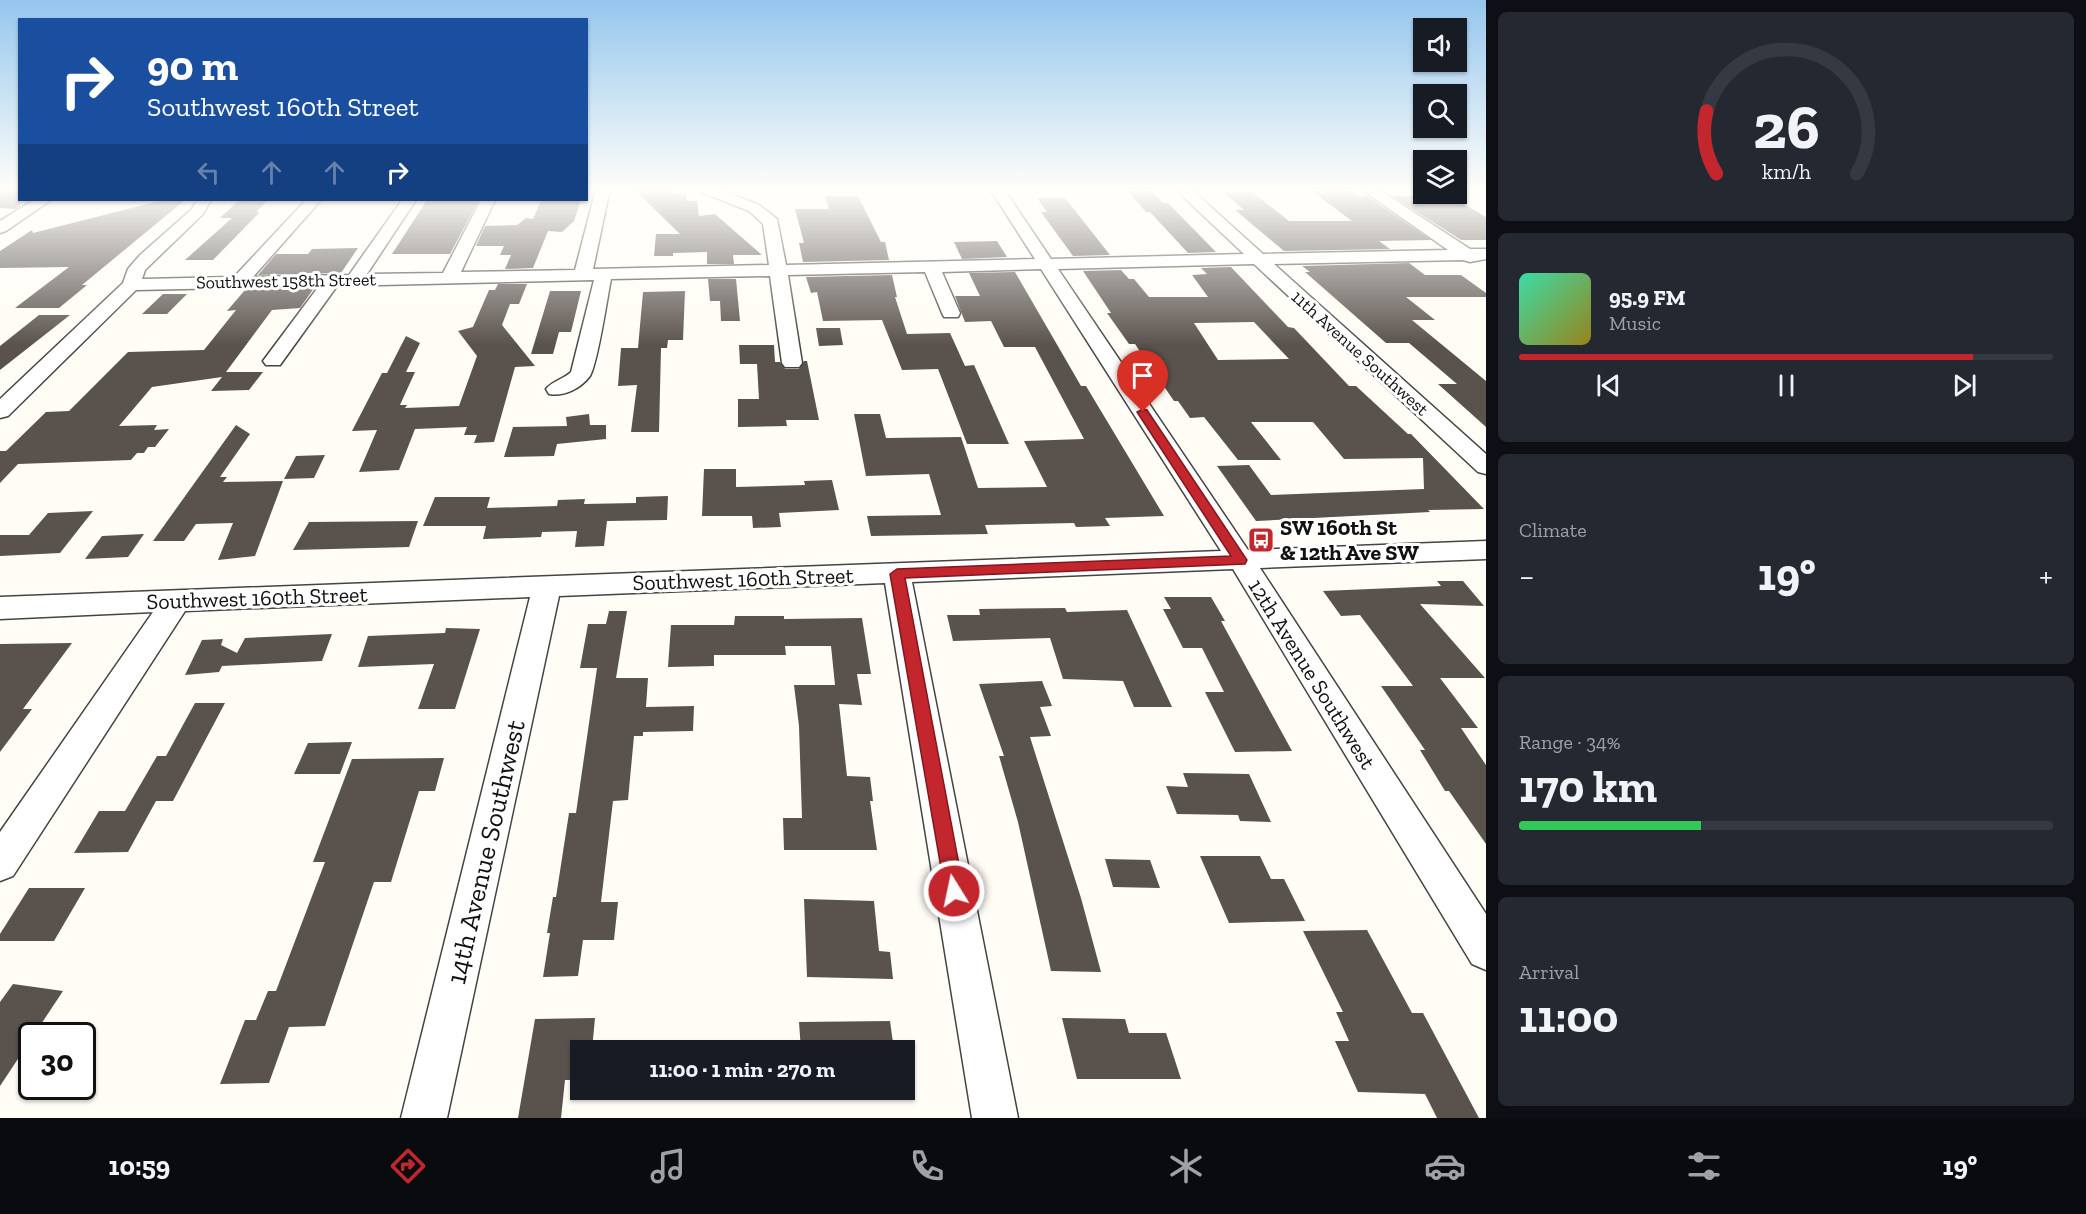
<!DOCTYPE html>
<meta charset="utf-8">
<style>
body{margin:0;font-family:"Zilla Slab",serif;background:#242831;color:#f1f3f6;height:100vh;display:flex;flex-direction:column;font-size:22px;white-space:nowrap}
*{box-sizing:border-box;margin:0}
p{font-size:20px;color:#9ea1a6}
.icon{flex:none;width:33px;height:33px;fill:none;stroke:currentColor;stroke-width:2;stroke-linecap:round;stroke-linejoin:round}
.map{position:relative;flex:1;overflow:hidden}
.sheet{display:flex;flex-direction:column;gap:12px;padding:12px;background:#0d0f14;width:600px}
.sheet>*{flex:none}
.top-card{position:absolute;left:18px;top:18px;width:570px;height:183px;border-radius:0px;box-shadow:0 2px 4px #0004;background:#1a4fa0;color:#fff;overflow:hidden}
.controls{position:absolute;left:1413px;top:18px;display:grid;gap:12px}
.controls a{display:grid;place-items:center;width:54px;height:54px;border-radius:0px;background:#171b24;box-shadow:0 2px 4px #0004;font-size:30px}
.speed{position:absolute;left:18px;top:1022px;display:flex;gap:12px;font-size:30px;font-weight:700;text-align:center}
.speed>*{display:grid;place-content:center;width:78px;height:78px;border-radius:50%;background:#171b24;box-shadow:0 2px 4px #0004;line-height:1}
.speed .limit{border:3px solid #111;border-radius:9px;background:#fff;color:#111}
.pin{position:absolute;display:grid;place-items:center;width:51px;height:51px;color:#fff;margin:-62px -26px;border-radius:50% 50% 50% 0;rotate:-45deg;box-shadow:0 0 6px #0007}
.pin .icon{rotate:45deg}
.me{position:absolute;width:66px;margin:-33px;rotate:350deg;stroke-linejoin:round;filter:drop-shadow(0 0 4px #0008)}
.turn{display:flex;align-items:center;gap:21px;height:126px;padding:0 30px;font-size:27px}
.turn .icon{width:78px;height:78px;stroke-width:2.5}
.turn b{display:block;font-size:42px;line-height:51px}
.lanes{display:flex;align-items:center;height:57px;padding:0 30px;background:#0003;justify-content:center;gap:30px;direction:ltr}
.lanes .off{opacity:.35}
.big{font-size:45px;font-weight:700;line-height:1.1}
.sheet .tile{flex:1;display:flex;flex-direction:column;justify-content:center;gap:9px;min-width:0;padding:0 21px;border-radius:9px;background:#242831}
.sheet .dial{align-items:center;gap:0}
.dial svg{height:156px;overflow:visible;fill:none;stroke:#363941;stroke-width:7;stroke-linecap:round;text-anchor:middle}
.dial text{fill:#f1f3f6;stroke:none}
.song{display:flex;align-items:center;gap:18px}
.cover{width:72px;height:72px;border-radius:9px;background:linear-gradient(135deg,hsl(160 70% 55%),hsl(50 70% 35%))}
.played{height:6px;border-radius:3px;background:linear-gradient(90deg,#c4262e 85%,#363941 85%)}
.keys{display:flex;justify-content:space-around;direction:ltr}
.heat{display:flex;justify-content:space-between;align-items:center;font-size:33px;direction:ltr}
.charge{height:9px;border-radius:4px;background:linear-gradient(90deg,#34c759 34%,#363941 0)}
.trip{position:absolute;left:570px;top:1040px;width:345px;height:60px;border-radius:0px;background:#171b24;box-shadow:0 2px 4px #0004;font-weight:700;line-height:60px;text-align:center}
.dock{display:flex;height:96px;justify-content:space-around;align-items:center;background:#090b0e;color:#9ea1a6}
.dock .icon{width:42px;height:42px}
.dock .active{color:#c4262e}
.dock b{font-size:27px;color:#f1f3f6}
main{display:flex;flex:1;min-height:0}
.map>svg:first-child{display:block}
.building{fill:#5a524d;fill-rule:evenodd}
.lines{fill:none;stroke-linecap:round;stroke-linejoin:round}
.minor-casing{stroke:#444;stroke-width:3}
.minor{fill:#fff;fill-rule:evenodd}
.route{fill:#c4262e;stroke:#7f191e;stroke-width:1.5}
.labels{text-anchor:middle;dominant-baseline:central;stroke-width:6;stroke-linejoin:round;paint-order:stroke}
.far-street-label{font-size:18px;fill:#111;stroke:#fff}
.poi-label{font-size:22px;font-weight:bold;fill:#111;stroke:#fff;text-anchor:start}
.street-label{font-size:22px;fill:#111;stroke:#fff}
.near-street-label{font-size:27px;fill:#111;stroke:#fff}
</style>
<main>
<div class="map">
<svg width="1486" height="1118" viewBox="0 0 1486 1118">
<rect width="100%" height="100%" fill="#fffdf5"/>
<g class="building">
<path d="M0,189H20V206L16,209L0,208Z"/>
<path d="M634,189H671L674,194H686L687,201H697L699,216L715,214L762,255H733L734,264H707V252L673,253V256H654L656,234H680Z"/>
<path d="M1126,189H1149L1163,203H1168L1216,252L1188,253L1150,212H1146Z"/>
<path d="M1309,189H1348L1358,196H1367L1431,240L1379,241L1390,249L1284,251L1235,210H1244L1223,192H1252L1289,221H1352Z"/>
<path d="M825,196H858L881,242H885L889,260L803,262L799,243H804L795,209H829Z"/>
<path d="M1392,196H1438L1450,203H1462L1486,217V240H1461Z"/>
<path d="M1037,198H1065L1110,255L1073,256L1041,212H1047Z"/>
<path d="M163,200H185L82,285H87L59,308H15L69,267L0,268V251L32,230L33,233Z"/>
<path d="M239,200H268L257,211L259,213L213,260H185L232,218H220Z"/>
<path d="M427,200H479L450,254H392Z"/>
<path d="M541,200H581L574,221L562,232L548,231L533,268L505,269L511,255H500L504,246H476L485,226L517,225L526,218L533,219Z"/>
<path d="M997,241L1007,257L962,259L954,242Z"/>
<path d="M358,248L341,273L258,275L276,254H308L312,249Z"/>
<path d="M1409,263L1425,275H1461L1486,293V297H1406L1435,320H1412L1486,381V427L1438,384H1457L1409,343H1386L1305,272H1310L1302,266Z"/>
<path d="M1231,267L1288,327L1294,328L1349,386H1356L1408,434H1411L1484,509L1428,510L1430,512L1256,521L1217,466L1249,465L1271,495L1424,489L1423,458L1344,459L1313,422H1251L1281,460H1238L1204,417L1190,418L1178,401H1174L1135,344H1129L1107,313H1111L1083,271L1121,270L1129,279H1134L1149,297H1208L1192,275L1207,274L1201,268ZM1254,322L1289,359L1218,360L1194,323Z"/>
<path d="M1015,272L1081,386H1086L1164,516L1105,518L1110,526L1076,527L1074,523L985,525L988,534L871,536L867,516L941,515L929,474L866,476L854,414H880L886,438L961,437L978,488L1047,487L1024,441L1084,439L1035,347H1004L991,321L965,322L955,296H980L969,273Z"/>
<path d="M892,275L897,297H895L907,334L950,333L965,366L974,365L1009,444H967L938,369L902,370L882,320L823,321L817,292L811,293L806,277Z"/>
<path d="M708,279H736L740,321H721L720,301H710Z"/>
<path d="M498,284H527L519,304H510L502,325L535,366L515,367L494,442L474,443L477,435H464L467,427L415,429L399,470L359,472L377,430L352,431L382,373H387L406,336L420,343L406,372H415L400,405H407L405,408L459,406L477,356L458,331L473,327L489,290H495Z"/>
<path d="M314,288L300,308L272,310L226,372H263L249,390L211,391L222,377L152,387L119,426L157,425L154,430L169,429L155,447H148L144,453H137L131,460L18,464L0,483V451H6L46,412L69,411L128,352L204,350L236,310L227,311L245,290Z"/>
<path d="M550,291H581L571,332H559L553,354H531Z"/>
<path d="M685,291L683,340H668L667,348H661L659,432H631L637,385L618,386L621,348H638L643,292Z"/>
<path d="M163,294H187L167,314H142Z"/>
<path d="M39,315H70L0,370V346Z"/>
<path d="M816,328H840L843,345L819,346Z"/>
<path d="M739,345H774L775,362H780L785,369H799L804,361H807L819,420H786L787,426L738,427V399H759L757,364H740Z"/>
<path d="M589,414L590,425H606V439L557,444L554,456L504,457L513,427L567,426L566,417Z"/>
<path d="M236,425L250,434L220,477H227L223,482L283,481L255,556L218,560L233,523L196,524L184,541H153Z"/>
<path d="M325,455L314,478L284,479L296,456Z"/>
<path d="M704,469H736V487L805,485L804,481L832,480L839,510L779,513L781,527L753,528L752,516H702Z"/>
<path d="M668,496L667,520L607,521L604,546L575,547L577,531L542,532L541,537L483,539L486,526H423L435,497H490L487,508L557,506L558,500L585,499L584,504L636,503V497Z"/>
<path d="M93,511L60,553L0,556V535H29L48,513Z"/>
<path d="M418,521L409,547L293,550L309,522Z"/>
<path d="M144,534L128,557L85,559L102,536Z"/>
<path d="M1437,581H1463L1484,606L1420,604L1485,678H1440L1478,728H1461L1486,765V844L1449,791H1445L1420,750H1425L1381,686H1413L1360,615L1341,616L1323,591L1441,586Z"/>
<path d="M1164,597H1211L1225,621H1221L1292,751L1235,752L1205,692H1224L1202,648H1183L1163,609H1171Z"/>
<path d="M1065,608L1067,612L1127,610L1172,707H1134L1123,681L1063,679L1050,638L953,641L947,615H980L979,609Z"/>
<path d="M609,611H627L616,678H648L646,707L694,706L693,731L643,732V736H634L628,800L613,801L601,902H618L614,940H583L578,976L543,977L550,933H547L553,897H556L569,813H576L597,668H580L588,624H606Z"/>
<path d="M735,616H784V619L862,618L871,674H857L862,705L839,704L847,776L870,777L873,801H870L877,850H784L783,818H802L799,726L794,685H835L831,646H785L786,655H714V666L668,667L671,625H734Z"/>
<path d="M446,628L480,629L455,709H418L434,664L358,667L368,636L445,633Z"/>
<path d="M332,634L322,661L222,666L219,672L185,675L202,640L223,639L221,645L237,653L245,638Z"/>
<path d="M72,643L23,709H32L0,752V644Z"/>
<path d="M1042,681L1052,706L1040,707L1051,736L1030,737L1081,898L1101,972L1051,971L1018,822L999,756H1004L979,684Z"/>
<path d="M195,703H225L173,801H156L128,852L74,853L99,811H125L157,756H166Z"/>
<path d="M352,742L340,774H294L308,743Z"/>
<path d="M444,758L435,791H419L391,882H374L325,1026L289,1027L269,1083L220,1084L245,1020H256L268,991H276L325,862H313L352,759Z"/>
<path d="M1183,773L1249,774L1271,822L1240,821L1238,815L1177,814L1166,786L1188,787Z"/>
<path d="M1200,856H1260L1271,879H1284L1305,921L1229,923Z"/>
<path d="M1105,859L1150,860L1160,888L1113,887Z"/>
<path d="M29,888H85L54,941H0V934Z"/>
<path d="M804,899L874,901L879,951L890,952L893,979L807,977Z"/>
<path d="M1367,930L1412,1013H1423L1479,1118H1437L1425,1094L1358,1092L1335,1041H1349L1336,1012H1343L1303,931Z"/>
<path d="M13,984L63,991L0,1086V1002Z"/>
<path d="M595,1018L592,1050H580V1080H565L561,1118H518L535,1019Z"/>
<path d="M1062,1018L1125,1019L1129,1033H1166L1181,1079H1077Z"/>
<path d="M890,1021L894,1050H801L799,1022Z"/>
</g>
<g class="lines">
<defs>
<g id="minor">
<path d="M596,189H610L593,269L769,265L763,224L749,211L701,192L699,189H719L759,205L777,219L786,265L1035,259L990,189H1004L1051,259L1244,254L1175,189H1191L1263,254L1448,250L1361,189H1378L1470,249H1486V259L1470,262L1463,260L1274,264L1486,454V474L1478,472L1254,264L1058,269L1248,550L1486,541V559L1260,568L1486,914V970L1472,964L1233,569L912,582L1018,1118H972L885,583L559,596L447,1118H401L530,597L185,611L13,876L0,881V832L153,612L0,619V597L1221,551L1041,269L942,272L960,313L958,317H944L942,313L925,272L788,275L802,363L799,367H785L782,363L770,276L611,279C607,299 598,362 590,376C581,388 564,397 549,394L546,389C552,381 564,379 571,372L594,280L337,286L280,365H266L263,361L319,286L136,290L8,416L0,418V399L123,283L128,269L140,255L192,209L197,200H211L203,214L145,270L142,279L234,277L306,200H321L253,277L349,275L402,200H416L367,274L443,273L481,200H495L461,272L575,270Z"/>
<path d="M34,200H51L6,231L0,233V221Z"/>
</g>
</defs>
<use href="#minor" class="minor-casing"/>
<use href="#minor" class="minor"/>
</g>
<linearGradient id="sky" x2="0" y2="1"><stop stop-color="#95c6ee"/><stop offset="0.55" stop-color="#fffefa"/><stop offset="1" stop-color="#fffefa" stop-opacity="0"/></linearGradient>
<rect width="1486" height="345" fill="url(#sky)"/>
<path class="route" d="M1143,409L1147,410L1247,560L1245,564L905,578L964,891L961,898L954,901L947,898L945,891L890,574L897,569L1231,556L1137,412Z"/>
<defs>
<symbol id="bus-square" viewBox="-11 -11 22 22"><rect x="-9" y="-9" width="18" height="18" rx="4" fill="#c4262e" stroke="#fff"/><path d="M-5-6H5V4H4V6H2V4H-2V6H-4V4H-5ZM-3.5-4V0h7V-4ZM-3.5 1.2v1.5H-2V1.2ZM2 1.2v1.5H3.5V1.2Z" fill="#fff"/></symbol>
</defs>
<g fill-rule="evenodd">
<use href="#bus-square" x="1246" y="525" width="30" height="30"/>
</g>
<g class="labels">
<g class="far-street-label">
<text transform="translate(286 281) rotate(-1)">Southwest 158th Street</text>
<text transform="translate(1360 353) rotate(42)">11th Avenue Southwest</text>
</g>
<g class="poi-label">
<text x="1280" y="527">SW 160th St<tspan x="1280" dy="25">&amp; 12th Ave SW</tspan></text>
</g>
<g class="street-label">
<text transform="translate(743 579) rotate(-2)">Southwest 160th Street</text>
<text transform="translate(257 598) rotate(-2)">Southwest 160th Street</text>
<text transform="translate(1312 674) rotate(58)">12th Avenue Southwest</text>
</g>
<g class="near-street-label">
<text transform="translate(486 852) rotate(-77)">14th Avenue Southwest</text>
</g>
</g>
</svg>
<div class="controls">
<a><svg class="icon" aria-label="sound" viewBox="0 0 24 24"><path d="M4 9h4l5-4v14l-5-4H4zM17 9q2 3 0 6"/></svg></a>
<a><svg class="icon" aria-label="search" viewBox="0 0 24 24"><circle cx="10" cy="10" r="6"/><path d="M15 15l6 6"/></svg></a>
<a><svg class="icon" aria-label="layers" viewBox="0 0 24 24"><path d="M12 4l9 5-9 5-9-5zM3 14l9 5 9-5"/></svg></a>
</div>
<div class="speed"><div class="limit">30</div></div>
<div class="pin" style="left:1143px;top:412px;background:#d93025"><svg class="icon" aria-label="arrive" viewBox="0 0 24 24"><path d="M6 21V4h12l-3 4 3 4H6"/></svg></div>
<svg class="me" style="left:954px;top:891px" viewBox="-20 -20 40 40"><circle r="17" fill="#c4262e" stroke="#fff" stroke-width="3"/><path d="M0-11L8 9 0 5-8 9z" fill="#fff"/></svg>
<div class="trip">11:00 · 1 min · 270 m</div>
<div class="top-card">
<div class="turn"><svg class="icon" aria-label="right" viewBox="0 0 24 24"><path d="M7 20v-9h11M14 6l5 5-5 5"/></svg><div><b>90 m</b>Southwest 160th Street</div></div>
<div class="lanes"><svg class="icon off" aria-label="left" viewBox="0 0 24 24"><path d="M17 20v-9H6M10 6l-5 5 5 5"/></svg><svg class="icon off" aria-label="ahead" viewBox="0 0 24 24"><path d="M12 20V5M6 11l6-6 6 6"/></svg><svg class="icon off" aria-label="ahead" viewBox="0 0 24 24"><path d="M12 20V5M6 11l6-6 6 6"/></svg><svg class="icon" aria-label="right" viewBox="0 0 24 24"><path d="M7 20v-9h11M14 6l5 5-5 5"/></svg></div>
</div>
</div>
<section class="sheet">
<div class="tile dial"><svg viewBox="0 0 100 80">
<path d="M14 69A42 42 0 1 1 86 69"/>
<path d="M14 69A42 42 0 0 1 9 37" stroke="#c4262e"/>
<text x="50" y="56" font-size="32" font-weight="700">26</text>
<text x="50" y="72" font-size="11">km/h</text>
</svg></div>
<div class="tile">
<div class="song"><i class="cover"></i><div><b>95.9 FM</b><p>Music</p></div></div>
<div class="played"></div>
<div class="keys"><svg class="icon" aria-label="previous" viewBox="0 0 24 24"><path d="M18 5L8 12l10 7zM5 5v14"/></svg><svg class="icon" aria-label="pause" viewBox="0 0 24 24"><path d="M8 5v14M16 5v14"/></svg><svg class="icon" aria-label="next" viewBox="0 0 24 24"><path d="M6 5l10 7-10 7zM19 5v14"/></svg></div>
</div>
<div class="tile"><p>Climate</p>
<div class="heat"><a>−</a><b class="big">19°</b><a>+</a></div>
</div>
<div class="tile"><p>Range · 34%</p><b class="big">170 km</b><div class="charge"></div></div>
<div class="tile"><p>Arrival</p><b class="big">11:00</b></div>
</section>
</main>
<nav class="dock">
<b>10:59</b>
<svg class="icon active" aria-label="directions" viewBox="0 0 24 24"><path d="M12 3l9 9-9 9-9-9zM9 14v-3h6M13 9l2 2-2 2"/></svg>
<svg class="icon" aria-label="music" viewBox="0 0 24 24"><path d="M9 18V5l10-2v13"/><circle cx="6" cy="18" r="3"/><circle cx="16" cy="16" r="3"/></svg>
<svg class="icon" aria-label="phone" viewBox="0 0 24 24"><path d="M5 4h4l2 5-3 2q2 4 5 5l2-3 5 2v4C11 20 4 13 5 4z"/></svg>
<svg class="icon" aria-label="climate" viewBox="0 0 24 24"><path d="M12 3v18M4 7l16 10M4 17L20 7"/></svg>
<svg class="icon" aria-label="car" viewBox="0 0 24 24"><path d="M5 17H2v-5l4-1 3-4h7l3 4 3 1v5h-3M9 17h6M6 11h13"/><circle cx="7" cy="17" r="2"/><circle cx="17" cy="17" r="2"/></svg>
<svg class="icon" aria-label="filters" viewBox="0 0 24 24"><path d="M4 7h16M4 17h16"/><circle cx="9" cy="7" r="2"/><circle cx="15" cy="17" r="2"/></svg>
<b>19°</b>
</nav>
